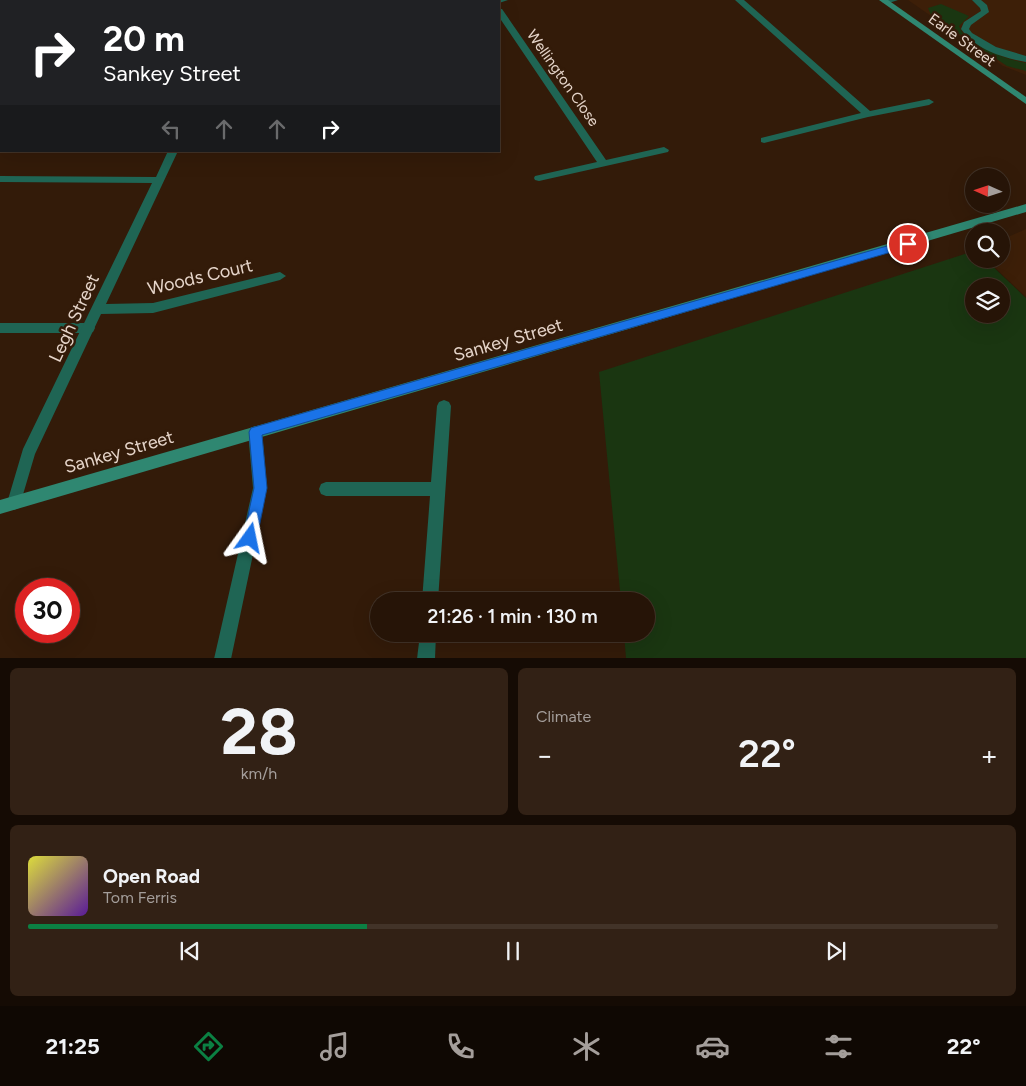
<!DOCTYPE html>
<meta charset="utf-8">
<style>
body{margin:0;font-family:Figtree,sans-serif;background:#322115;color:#f1f3f6;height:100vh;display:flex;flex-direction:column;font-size:19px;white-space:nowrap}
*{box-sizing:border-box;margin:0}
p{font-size:16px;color:#a49e9b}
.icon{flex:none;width:28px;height:28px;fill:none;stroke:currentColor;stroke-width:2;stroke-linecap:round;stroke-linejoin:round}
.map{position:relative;height:658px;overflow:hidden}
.side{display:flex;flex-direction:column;gap:10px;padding:10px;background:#150b04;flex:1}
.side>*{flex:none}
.banner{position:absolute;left:0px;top:0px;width:500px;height:152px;box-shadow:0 5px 20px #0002,0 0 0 1px #423328;background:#202124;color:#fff;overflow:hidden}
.needle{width:32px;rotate:273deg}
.tools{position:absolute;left:965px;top:168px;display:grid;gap:10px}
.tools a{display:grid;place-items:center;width:45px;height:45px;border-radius:50%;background:#261407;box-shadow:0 5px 20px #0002,0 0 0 1px #423328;font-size:25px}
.speed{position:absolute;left:15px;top:578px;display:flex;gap:10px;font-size:25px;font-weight:700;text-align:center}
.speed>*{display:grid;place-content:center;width:65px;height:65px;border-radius:50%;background:#261407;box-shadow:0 5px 20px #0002,0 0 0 1px #423328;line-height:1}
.speed .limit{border:8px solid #d22;background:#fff;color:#111}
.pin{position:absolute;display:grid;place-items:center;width:42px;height:42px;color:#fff;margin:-21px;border:2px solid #fff;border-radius:50%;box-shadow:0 1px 5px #0007}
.me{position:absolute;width:55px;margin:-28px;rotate:12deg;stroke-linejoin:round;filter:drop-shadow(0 0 4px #0008)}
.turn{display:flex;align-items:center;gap:18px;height:105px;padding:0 20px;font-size:22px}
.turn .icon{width:65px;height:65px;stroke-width:2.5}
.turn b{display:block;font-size:35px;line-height:42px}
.lanes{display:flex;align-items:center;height:48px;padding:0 20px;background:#0003;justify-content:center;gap:25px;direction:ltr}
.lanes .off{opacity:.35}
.big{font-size:38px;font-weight:600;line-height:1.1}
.side .widget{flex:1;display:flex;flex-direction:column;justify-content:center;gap:8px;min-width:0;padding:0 18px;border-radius:8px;background:#322115}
.side .dial{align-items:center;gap:0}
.dial b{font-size:65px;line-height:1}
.song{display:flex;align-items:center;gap:15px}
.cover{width:60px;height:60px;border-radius:8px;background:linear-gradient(135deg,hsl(60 70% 55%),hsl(270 70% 35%))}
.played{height:5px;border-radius:2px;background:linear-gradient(90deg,#0b8043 35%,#423328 35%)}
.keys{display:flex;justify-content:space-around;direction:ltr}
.heat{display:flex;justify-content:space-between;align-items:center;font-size:28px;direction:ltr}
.side .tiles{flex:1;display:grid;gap:10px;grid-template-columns:1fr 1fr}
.widget:last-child{grid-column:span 2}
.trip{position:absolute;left:370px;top:592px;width:285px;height:50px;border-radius:25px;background:#261407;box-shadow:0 5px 20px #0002,0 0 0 1px #423328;font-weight:600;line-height:50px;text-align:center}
.menu{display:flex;height:80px;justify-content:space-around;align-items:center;background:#0f0803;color:#a49e9b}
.menu .icon{width:35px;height:35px}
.menu .current{color:#0b8043}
.menu b{font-size:22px;color:#f1f3f6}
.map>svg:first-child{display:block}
.built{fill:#3d1f08}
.green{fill:#1a3611;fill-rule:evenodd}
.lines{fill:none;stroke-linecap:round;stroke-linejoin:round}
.lane{fill:#1f6554;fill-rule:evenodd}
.street{fill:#1f6554;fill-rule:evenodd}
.secondary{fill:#2f8771;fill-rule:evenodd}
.route{fill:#1a73e8;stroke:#114b97}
.labels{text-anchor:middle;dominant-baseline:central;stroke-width:5;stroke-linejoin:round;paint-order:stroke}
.far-street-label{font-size:15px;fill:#e6d5ca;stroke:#331b09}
.street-label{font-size:18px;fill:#e6d5ca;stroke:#331b09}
</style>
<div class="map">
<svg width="1026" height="659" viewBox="0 0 1026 659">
<rect width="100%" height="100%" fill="#331b09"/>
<g class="built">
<path d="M256,0H449L256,1Z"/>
<path d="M908,0H1026V75L1003,66Z"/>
<path d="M1026,229V297L986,259H1001V240Z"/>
</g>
<g class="green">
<path d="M941,4L969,16L959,26C965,45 1008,60 1026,63V71L1007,66L931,15L928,8Z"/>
<path d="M974,251V259H985L1026,298V658H626L624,634H646V601H621L599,372ZM974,286H1001V314H974Z"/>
</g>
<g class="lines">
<g class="lane">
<path d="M885,0H898L886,4L882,2Z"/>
<path d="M972,0H981L987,5L989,12L971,25L969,29L972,33L996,47L1026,56V62C1003,58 975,49 961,29L964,22L981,11L980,8Z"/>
<path d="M0,102L1,103V109H0Z"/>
<rect x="0" y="113" width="1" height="6"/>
<path d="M0,323H89L93,324L95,328L93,332L89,333H0Z"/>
</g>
<g class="street">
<path d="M494,0H508L499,3V1Z"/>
<path d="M735,0H744L870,111L929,99L934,102L929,105L868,117L764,143L761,142V138L861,113Z"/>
<path d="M499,9H502L606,160L664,147L669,150L668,152L539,181L535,180L534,178L535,176L597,162L499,17Z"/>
<path d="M168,151H178L106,304L153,303L280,272L286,276L280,280L153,313L101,314L35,454L19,508L14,510L9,508L7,503L23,449L152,183L0,182V176L156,177Z"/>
<path d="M444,400L449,402L451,406L438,601H422L430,496H326L321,494L319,489L321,484L326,482H431L437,406L439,402Z"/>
<path d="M255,426L260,428L262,432L267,488L231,659H214L253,488L248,432L250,428Z"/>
<path d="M420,634H436L435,659H417Z"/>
</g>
<g class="secondary">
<path d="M879,0H888L1026,97V104Z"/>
<path d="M1026,204V212L0,514V500Z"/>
</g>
</g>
<path class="route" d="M908,240L912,241L914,244L912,246L262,435L267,488L257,538L255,543L250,545L245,543L243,538L254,488L249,432L251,428Z"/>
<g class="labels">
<g class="far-street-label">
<text transform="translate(962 40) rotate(36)">Earle Street</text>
<text transform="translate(563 78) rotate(55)">Wellington Close</text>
</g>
<g class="street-label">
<text transform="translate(200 277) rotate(-13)">Woods Court</text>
<text transform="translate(74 318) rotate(-65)">Legh Street</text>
<text transform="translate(508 340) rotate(-16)">Sankey Street</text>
<text transform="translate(119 452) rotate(-16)">Sankey Street</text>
</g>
</g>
</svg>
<div class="tools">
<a><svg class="needle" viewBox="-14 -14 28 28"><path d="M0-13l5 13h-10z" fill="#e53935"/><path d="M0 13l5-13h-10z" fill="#a49e9b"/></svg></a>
<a><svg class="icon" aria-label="search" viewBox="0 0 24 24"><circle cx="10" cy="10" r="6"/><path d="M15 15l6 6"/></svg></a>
<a><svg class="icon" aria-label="layers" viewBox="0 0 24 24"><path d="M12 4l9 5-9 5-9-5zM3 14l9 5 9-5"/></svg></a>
</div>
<div class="speed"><div class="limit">30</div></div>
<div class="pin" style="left:908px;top:244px;background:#d93025"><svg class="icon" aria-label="arrive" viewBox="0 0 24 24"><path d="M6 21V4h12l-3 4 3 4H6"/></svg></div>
<svg class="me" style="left:250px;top:538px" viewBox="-20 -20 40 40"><path d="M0-17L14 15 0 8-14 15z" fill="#1a73e8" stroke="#fff" stroke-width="4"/></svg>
<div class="trip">21:26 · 1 min · 130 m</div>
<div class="banner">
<div class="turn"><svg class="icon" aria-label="right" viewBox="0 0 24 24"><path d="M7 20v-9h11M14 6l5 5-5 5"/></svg><div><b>20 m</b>Sankey Street</div></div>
<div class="lanes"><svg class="icon off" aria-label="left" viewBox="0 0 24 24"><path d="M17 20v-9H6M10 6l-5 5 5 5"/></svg><svg class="icon off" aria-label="ahead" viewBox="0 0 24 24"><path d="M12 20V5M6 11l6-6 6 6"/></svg><svg class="icon off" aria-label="ahead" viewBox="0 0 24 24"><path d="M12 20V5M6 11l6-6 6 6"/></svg><svg class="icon" aria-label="right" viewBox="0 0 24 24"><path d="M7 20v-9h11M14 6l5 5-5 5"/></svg></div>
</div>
</div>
<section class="side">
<div class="tiles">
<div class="widget dial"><b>28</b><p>km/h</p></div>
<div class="widget"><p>Climate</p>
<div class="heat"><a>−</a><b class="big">22°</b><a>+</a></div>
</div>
<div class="widget">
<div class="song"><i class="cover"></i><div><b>Open Road</b><p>Tom Ferris</p></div></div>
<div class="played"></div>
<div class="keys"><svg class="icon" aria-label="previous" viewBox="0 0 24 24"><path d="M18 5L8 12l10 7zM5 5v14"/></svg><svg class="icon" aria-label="pause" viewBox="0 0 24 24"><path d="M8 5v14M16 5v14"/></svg><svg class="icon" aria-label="next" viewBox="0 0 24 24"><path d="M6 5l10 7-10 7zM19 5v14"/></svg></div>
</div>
</div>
</section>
<nav class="menu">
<b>21:25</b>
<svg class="icon current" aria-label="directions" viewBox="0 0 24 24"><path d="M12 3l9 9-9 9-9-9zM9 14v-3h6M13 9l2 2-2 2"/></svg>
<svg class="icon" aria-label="music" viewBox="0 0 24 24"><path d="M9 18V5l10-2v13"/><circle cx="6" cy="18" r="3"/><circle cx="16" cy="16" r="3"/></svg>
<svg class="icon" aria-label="phone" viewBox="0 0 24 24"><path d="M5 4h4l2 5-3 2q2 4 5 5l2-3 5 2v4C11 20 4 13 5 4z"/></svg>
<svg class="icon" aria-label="climate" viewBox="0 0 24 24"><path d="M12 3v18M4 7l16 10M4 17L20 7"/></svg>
<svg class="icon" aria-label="car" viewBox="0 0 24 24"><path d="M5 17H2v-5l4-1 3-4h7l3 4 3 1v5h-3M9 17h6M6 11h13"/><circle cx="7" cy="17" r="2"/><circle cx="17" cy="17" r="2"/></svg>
<svg class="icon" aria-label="filters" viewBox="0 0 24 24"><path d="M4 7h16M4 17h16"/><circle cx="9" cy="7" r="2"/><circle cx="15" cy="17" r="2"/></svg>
<b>22°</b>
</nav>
